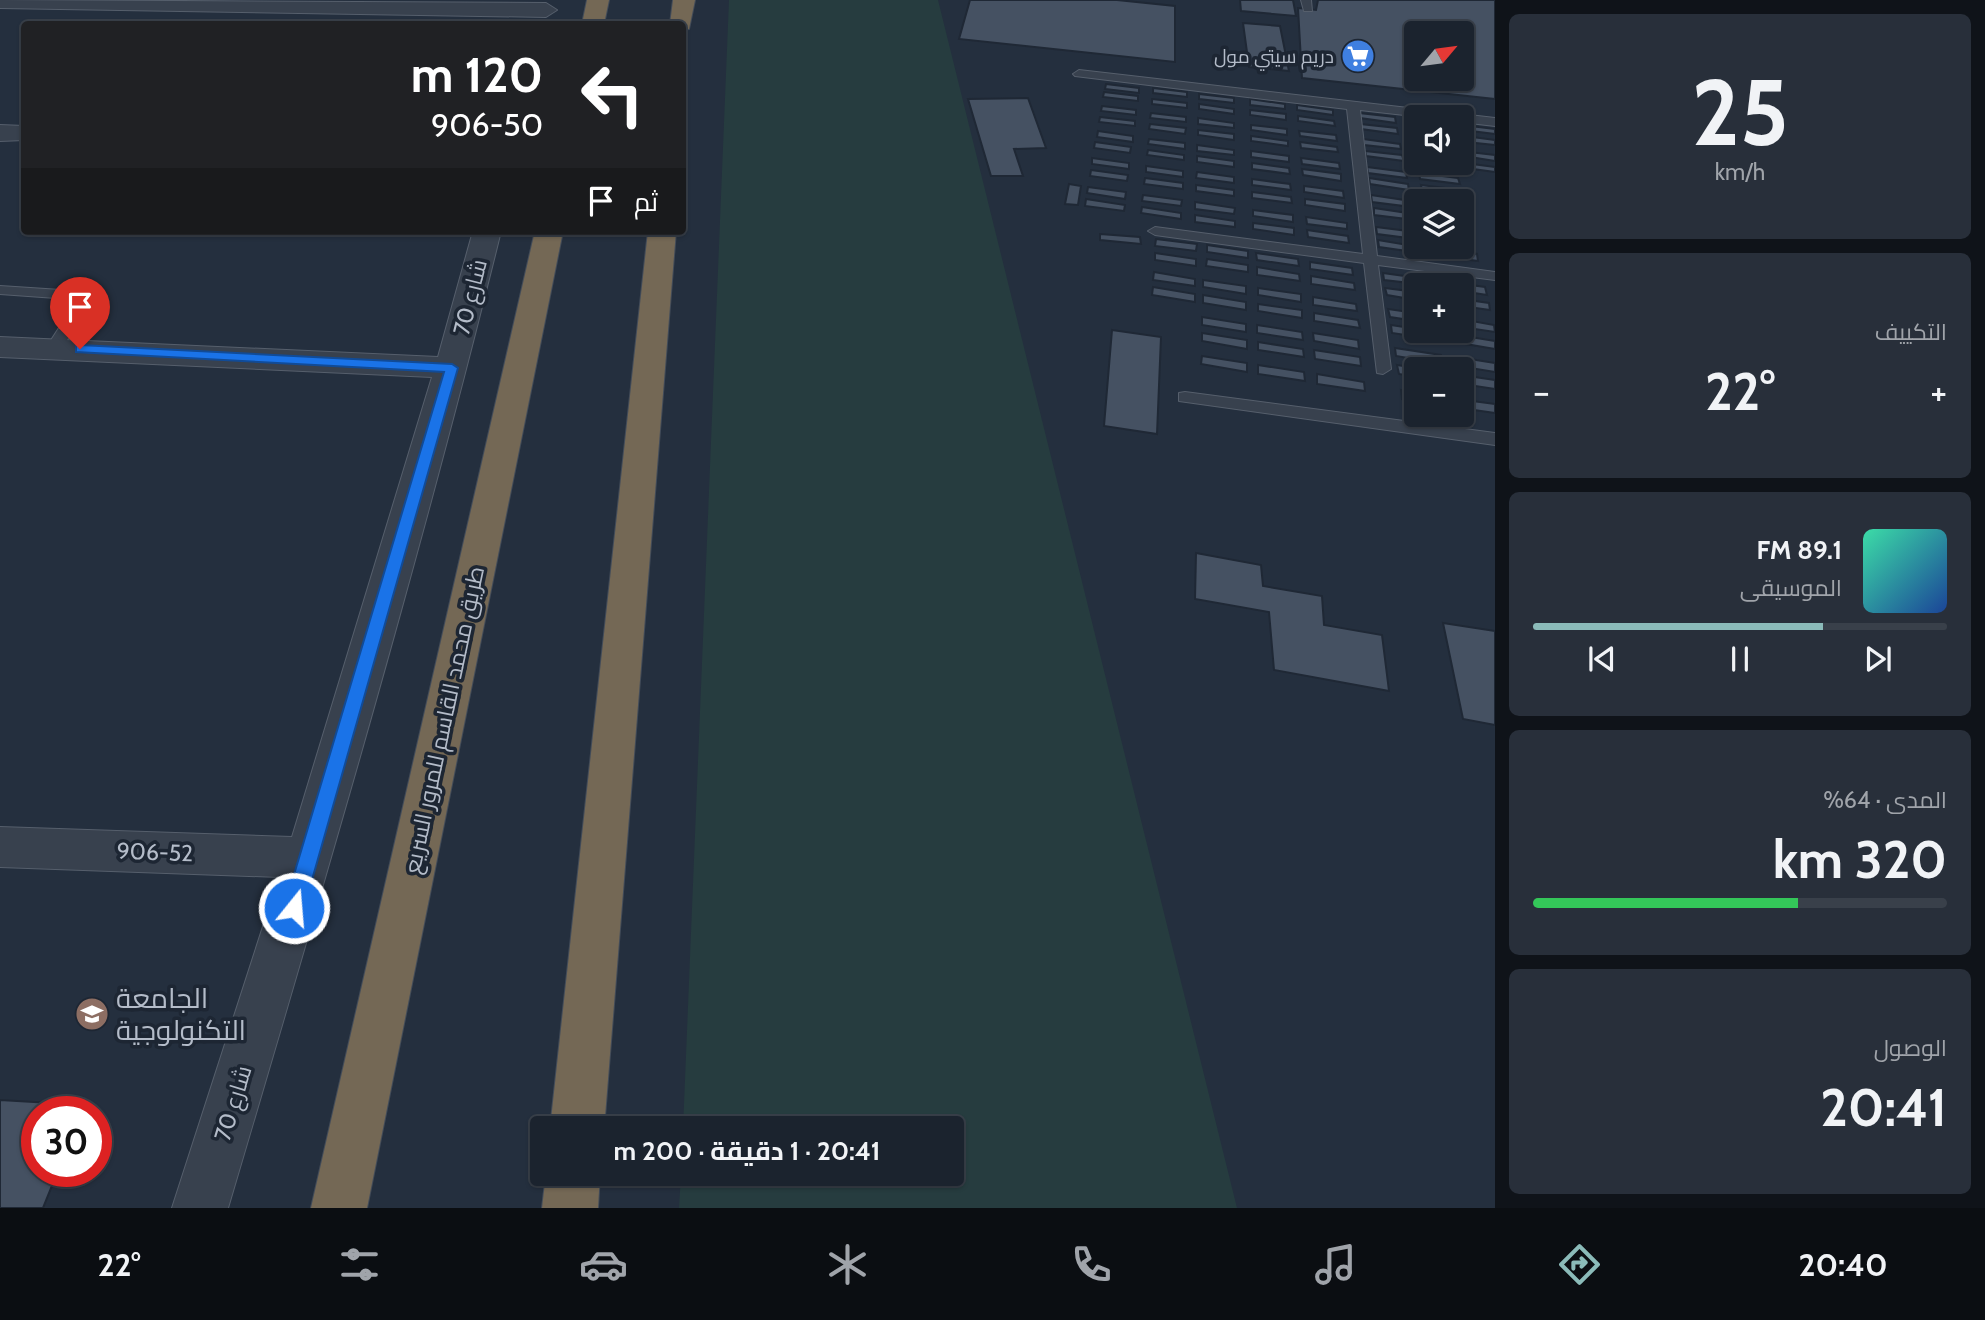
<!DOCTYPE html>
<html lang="ar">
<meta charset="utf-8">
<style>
body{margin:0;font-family:Cabin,Cairo,sans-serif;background:#282f3a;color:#f1f3f6;direction:rtl;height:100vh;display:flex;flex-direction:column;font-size:26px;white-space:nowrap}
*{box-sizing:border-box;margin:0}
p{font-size:23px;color:#a0a4aa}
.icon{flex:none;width:38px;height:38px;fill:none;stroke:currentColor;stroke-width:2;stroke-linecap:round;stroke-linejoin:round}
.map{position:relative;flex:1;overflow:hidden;direction:ltr}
.drawer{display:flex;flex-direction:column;gap:14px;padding:14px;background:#0f1319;width:490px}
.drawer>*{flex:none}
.hud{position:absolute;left:21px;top:21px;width:665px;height:214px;border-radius:7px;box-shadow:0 2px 5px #0004,0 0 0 2px #39404a;direction:rtl;background:#202124;color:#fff;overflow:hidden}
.needle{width:46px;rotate:61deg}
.tools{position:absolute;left:1404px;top:21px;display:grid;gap:14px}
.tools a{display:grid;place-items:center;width:70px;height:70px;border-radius:7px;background:#1b232e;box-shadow:0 2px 5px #0004,0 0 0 2px #39404a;font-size:35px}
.speed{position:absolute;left:21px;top:1096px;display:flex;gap:14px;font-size:35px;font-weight:700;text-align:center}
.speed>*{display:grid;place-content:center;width:91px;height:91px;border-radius:50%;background:#1b232e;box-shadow:0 2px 5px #0004,0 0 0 2px #39404a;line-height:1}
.speed .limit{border:10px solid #d22;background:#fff;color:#111}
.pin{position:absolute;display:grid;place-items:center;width:60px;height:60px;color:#fff;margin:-72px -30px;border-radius:50% 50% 50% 0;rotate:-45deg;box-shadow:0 0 7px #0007}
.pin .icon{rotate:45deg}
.me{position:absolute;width:77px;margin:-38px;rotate:17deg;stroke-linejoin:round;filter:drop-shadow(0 0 5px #0008)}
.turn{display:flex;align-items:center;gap:24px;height:147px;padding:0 28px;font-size:32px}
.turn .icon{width:91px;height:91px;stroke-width:2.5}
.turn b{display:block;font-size:49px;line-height:60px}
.then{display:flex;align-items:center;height:66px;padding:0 28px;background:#0003;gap:14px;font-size:26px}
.big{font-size:52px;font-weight:700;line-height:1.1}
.drawer .widget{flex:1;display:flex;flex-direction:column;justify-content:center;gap:10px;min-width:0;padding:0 24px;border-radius:10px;background:#282f3a}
.drawer .dial{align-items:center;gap:0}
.dial b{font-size:91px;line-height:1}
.song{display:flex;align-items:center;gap:21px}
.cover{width:84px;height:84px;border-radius:10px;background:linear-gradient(135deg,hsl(160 70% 55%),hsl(220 70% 35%))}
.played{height:7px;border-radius:4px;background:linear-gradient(90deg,#8bbbb9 70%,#39404a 70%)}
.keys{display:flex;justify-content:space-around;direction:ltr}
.heat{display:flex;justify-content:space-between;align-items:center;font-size:38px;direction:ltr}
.charge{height:10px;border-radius:5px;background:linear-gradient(90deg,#34c759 64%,#39404a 0)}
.trip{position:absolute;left:530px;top:1116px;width:434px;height:70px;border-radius:7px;background:#1b232e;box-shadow:0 2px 5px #0004,0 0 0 2px #39404a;font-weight:700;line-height:70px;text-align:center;direction:rtl}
.dock{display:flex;height:112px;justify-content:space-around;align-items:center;background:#0b0e12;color:#a0a4aa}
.dock .icon{width:49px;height:49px}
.dock .on{color:#8bbbb9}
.dock b{font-size:32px;color:#f1f3f6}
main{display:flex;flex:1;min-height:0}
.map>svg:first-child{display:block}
.green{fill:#263c3f}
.building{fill:#455162;stroke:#1f2835;stroke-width:2;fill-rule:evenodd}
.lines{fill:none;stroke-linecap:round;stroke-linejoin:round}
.lane-casing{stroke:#565f6c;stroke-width:2}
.street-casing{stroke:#565f6c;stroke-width:2}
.highway-casing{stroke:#434c59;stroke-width:2}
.lane{fill:#38414e;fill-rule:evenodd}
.street{fill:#38414e;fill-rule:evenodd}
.highway{fill:#746855;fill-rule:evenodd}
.route{fill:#1a73e8;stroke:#114b97;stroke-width:2}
.labels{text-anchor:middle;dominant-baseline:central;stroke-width:7;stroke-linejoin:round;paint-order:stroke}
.far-poi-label{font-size:19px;fill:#b4bcc9;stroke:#1d2633;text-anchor:end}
.street-label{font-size:23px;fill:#b4bcc9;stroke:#1d2633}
.near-poi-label{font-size:28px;fill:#b4bcc9;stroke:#1d2633;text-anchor:start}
</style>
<main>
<section class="drawer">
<div class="widget dial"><b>25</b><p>km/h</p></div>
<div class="widget"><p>التكييف</p>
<div class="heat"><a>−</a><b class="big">22°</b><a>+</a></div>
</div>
<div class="widget">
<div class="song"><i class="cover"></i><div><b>89.1 FM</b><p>الموسيقى</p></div></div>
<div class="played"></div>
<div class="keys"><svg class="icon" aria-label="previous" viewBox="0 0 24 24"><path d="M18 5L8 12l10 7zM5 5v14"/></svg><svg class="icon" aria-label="pause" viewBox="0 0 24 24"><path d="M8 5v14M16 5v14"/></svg><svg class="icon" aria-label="next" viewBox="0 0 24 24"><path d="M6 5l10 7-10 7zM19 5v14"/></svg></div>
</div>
<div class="widget"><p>المدى · 64%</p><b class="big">320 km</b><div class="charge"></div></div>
<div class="widget"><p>الوصول</p><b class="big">20:41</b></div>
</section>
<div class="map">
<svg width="1495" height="1208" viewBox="0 0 1495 1208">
<rect width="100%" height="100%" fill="#242f3e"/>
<path class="green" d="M729,0H938L1237,1208H679L681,1174H952V1129H683Z"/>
<g class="building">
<path d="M970,0H1117L1175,6V62L959,39Z"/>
<path d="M1240,0H1293L1296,16L1241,11Z"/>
<path d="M1318,0H1495V99L1302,78L1298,8L1316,10ZM1416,33H1461V79H1416Z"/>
<path d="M1243,23L1280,26L1289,71L1249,67Z"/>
<path d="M1106,84L1139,88V93L1105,89Z"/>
<path d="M1153,88L1187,92V97L1153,93Z"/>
<path d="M1104,92L1138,96V101L1103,97Z"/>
<path d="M1199,94L1234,98V103L1199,99Z"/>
<path d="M1028,98L1046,148L1014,149L1023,176H991L968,99Z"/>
<path d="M1152,99L1187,103V108L1152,104Z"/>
<path d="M1250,99L1285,104V109L1250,105Z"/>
<path d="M1199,104L1234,109V114L1199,109Z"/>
<path d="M1297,105L1333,110V115L1297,110Z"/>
<path d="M1102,106L1136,110V115L1101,111Z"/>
<path d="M1250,110L1286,114V120L1250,115Z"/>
<path d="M1151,113L1186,117V122L1150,118Z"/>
<path d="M1359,113L1395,117L1396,123L1360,118Z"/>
<path d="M1298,116L1334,121L1335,126L1298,121Z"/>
<path d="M1100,117L1135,121V126L1099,122Z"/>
<path d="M1198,118L1234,123V128L1198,124Z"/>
<path d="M1150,124L1186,128L1185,134L1149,129Z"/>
<path d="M1360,124L1397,128L1398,134L1361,129Z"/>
<path d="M1251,125L1287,129V135L1251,130Z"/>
<path d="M1462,125L1495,129V134L1463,130Z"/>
<path d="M1198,130L1234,134V140L1198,135Z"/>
<path d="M1098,131L1133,136V142L1097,137Z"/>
<path d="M1299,131L1336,135L1337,141L1300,136Z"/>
<path d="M1251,136L1288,141V146L1251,141Z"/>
<path d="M1465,136L1495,140V145L1466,142Z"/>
<path d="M1149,139L1185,143V149L1148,144Z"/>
<path d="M1363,139L1400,144L1401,149L1364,145Z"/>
<path d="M1095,142L1131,147L1130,153L1094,148Z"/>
<path d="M1300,142L1337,147L1338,152L1301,148Z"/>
<path d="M1197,145L1234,150V155L1197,151Z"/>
<path d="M1148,150L1184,155V160L1147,155Z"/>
<path d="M1251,151L1289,156V162L1251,157Z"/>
<path d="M1365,151L1402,155L1404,161L1366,156Z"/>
<path d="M1469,152L1495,155V161L1470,157Z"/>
<path d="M1197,156L1234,161V167L1197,162Z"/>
<path d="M1092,158L1129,163V169L1092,164Z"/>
<path d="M1301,158L1339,163L1340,169L1302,164Z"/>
<path d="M1252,163L1289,168L1290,174L1252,169Z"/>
<path d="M1472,164L1495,167V172L1473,169Z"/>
<path d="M1146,166L1183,171V177L1146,172Z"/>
<path d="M1367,167L1406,172L1407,178L1368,173Z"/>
<path d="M1302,169L1341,174V181L1303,175Z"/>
<path d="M1091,170L1128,175L1127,181L1090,176Z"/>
<path d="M1197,172L1234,177V183L1196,178Z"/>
<path d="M1419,173L1458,178L1460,184L1420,179Z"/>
<path d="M1145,178L1183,183V189L1144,184Z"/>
<path d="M1369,178L1408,184L1409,190L1370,184Z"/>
<path d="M1252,179L1290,184L1291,190L1252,185Z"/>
<path d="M1069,184L1081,186L1078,205L1065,204Z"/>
<path d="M1196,185L1234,190V196L1196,191Z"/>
<path d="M1421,185L1461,190L1462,196L1422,191Z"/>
<path d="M1304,186L1343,191L1344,198L1304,192Z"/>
<path d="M1088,187L1126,192L1125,199L1087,193Z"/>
<path d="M1252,192L1291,197L1292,203L1252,198Z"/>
<path d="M1143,195L1182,200L1181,206L1142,201Z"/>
<path d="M1371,195L1411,201L1412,207L1372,202Z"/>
<path d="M1086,199L1125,205L1124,211L1085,206Z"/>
<path d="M1305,199L1345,204V211L1305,205Z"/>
<path d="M1195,202L1235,208L1234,214L1195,209Z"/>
<path d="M1142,207L1181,213V219L1141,213Z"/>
<path d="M1374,208L1414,214L1415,220L1374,215Z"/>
<path d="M1253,210L1293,215V222L1253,216Z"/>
<path d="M1195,215L1235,221V227L1195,222Z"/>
<path d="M1306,217L1347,223V229L1307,224Z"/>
<path d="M1253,223L1294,228V235L1253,229Z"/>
<path d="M1376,227L1416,232V239L1377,234Z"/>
<path d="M1307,230L1348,236L1349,243L1308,237Z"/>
<path d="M1100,234L1140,237L1141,244L1100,240Z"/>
<path d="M1156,239L1197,244L1196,251L1155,246Z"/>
<path d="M1378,240L1420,247L1421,253L1379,247Z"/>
<path d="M1207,245L1248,251V258L1207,252Z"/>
<path d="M1434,248L1477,254L1478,261L1436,255Z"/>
<path d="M1155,253L1196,259V266L1155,260Z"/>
<path d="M1256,253L1298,259L1299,266L1257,260Z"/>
<path d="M1207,259L1248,265V272L1206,266Z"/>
<path d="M1310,262L1352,268L1353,275L1310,269Z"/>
<path d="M1257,267L1299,274L1300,281L1257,275Z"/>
<path d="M1154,272L1195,279V286L1153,280Z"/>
<path d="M1383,273L1426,279L1428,285L1384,280Z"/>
<path d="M1311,276L1354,283L1355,290L1311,284Z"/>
<path d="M1203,280L1246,286V294L1203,287Z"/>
<path d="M1441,281L1485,287L1487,295L1461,291V285H1442Z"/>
<path d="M1153,287L1195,294V302L1152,295Z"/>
<path d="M1258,288L1301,294V302L1258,295Z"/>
<path d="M1385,288L1416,292V300L1387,295Z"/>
<path d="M1203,295L1246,302V310L1203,303Z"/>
<path d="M1313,297L1356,304L1357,311L1313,305Z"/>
<path d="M1461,299L1489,303L1490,310L1461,306Z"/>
<path d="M1258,304L1302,310V318L1258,311Z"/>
<path d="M1388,309L1416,313V321L1390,317Z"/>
<path d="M1314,313L1358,320L1360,328L1314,321Z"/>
<path d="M1202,317L1246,324V332L1202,325Z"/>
<path d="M1461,319L1494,325L1495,332L1461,327Z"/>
<path d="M1257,325L1302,332L1303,340L1257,333Z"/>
<path d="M1391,325L1437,332L1438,340L1392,333Z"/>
<path d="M1112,330L1161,337L1157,434L1104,426Z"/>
<path d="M1202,333L1247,340V349L1202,341Z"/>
<path d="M1313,333L1358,340L1359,349L1314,341Z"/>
<path d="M1452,334L1495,341V349L1454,342Z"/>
<path d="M1258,342L1303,349L1304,357L1258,350Z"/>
<path d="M1395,348L1441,355L1443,364L1396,356Z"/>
<path d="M1314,350L1360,357L1361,366L1315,359Z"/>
<path d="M1202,356L1247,363V372L1201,364Z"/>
<path d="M1457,357L1495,363V372L1458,366Z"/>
<path d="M1258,365L1304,372L1305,381L1258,374Z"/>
<path d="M1397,365L1423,369H1416V377L1399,374Z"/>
<path d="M1317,374L1364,382L1365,391L1317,384Z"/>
<path d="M1461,375L1495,380V389L1462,384Z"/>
<path d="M1401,390L1416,392V401L1402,399Z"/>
<path d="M1465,400L1495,404V413L1467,409Z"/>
<path d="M1196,553L1261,565L1263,586L1322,596L1324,625L1382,635L1389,691L1274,670L1269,612L1195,599Z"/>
<path d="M1443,623L1495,631V725L1463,719Z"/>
<path d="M0,1100L85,1105L82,1111H37V1171H58L43,1208H0Z"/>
</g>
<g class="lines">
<defs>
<g id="lane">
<path d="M1301,0H1311L1312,11H1304Z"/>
<path d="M1079,70L1495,118V126L1461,122V117H1422L1360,110L1377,256L1495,272V280L1378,265L1391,369L1383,374L1377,373L1364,263L1155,235L1148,231L1155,227L1363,254L1347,109L1075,76L1073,74Z"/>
<path d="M0,286L76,291L81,292L89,306L60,351L54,353L46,348L73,306L70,299L0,294Z"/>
<path d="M1185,392L1495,433V445L1179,401V393Z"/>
</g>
<g id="street">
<path d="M0,0L546,3L557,10L546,17L0,8Z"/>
<path d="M0,125L24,126V140L0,141Z"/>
<path d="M473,231H501C420,559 324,884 228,1208H172L279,877L0,867V827L292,837L432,377L0,357V337L438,357Z"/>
</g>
<g id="highway">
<path d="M587,0H609L604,24H582Z"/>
<path d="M673,0H695L689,29L682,30V24H670Z"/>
<path d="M535,231H563L367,1208H311Z"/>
<path d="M648,231H676L604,1129H550Z"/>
<path d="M546,1174H600L598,1208H542Z"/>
</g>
</defs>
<use href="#lane" class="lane-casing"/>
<use href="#street" class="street-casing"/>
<use href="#highway" class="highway-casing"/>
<use href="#lane" class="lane"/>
<use href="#street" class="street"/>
<use href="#highway" class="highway"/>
</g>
<path class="route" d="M80,345L452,364L458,368L304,908L301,914L294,917L287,914L284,908L444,372L76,352V346Z"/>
<defs>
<symbol id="supermarket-disc" viewBox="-11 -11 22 22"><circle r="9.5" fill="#3f7fe0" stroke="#1d2633"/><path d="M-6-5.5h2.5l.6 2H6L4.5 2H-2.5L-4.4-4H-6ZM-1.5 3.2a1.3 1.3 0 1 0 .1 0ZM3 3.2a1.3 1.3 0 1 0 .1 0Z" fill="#fff"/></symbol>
<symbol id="university-disc" viewBox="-11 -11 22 22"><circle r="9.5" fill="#8d6e63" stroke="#1d2633"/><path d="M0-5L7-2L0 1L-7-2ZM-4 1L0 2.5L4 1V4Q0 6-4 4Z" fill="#fff"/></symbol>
</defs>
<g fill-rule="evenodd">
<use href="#supermarket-disc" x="1339" y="37" width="38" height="38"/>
<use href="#university-disc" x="73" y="995" width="38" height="38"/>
</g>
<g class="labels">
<g class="far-poi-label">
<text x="1334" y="56">دريم سيتي مول</text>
</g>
<g class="street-label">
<text transform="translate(470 297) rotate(-76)">شارع 70</text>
<text transform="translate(444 720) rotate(-78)">طريق محمد القاسم للمرور السريع</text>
<text transform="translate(155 852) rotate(2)">906-52</text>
<text transform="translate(233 1103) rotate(-73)">شارع 70</text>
</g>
<g class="near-poi-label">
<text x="116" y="998">الجامعة<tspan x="116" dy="32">التكنولوجية</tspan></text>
</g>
</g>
</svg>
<div class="tools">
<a><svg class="needle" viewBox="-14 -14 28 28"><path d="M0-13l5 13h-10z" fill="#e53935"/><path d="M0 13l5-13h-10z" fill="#a0a4aa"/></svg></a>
<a><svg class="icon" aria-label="sound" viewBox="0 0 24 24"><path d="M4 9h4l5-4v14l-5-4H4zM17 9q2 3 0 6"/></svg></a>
<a><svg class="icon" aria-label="layers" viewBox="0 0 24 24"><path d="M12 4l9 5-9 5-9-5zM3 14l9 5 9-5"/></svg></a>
<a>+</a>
<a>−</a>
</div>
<div class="speed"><div class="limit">30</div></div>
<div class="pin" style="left:80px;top:349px;background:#d93025"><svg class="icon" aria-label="arrive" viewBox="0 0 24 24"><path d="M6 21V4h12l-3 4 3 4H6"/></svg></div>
<svg class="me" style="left:294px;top:908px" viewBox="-20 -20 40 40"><circle r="17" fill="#1a73e8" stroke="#fff" stroke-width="3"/><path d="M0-11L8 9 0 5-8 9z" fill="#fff"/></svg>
<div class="trip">20:41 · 1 دقيقة · 200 m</div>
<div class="hud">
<div class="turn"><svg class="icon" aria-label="left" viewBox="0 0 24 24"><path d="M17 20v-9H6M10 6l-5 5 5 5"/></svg><div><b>120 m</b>906-50</div></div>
<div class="then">ثم<svg class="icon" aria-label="arrive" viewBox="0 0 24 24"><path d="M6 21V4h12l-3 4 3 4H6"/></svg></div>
</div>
</div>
</main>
<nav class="dock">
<b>20:40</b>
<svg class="icon on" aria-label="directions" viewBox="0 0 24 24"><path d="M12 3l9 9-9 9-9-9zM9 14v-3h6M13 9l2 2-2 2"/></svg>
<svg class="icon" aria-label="music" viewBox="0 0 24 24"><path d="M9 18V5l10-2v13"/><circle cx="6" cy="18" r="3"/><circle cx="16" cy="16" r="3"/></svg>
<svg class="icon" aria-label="phone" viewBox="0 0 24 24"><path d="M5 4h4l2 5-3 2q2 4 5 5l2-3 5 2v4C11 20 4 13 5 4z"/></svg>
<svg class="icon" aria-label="climate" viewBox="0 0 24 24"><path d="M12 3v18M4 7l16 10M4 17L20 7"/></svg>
<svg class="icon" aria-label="car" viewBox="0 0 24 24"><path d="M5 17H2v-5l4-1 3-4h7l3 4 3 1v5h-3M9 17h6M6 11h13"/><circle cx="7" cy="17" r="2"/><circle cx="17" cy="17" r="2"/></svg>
<svg class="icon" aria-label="filters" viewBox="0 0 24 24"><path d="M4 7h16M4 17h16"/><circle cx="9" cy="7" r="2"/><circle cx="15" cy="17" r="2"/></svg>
<b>22°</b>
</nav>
